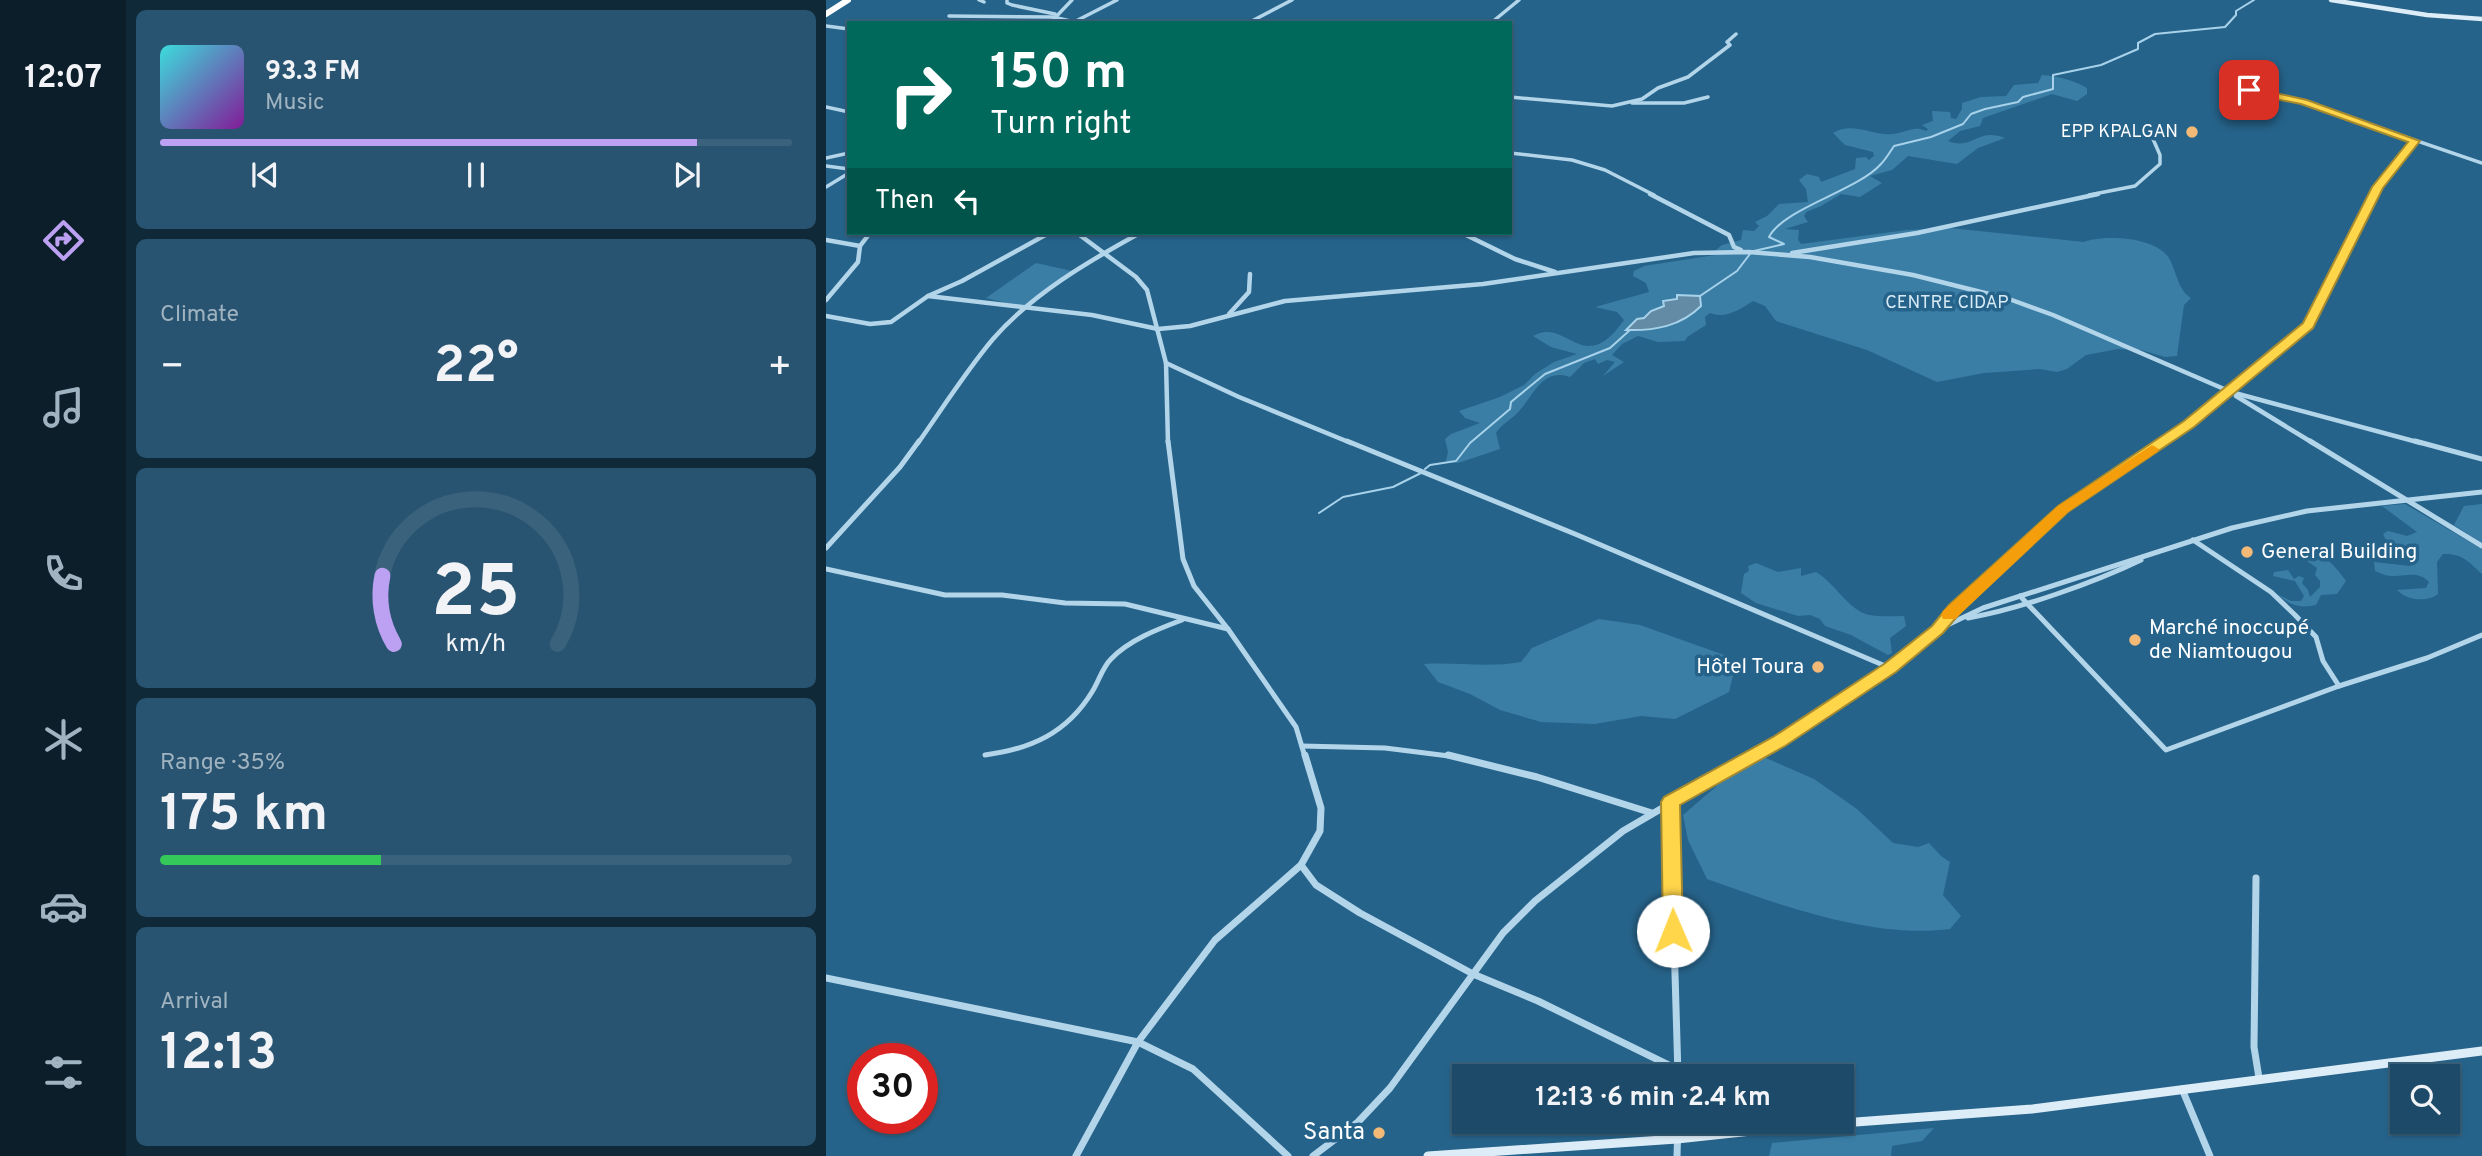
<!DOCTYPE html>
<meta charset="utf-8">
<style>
body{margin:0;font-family:Overpass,sans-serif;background:#295471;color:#f1f3f6;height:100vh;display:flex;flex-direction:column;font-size:26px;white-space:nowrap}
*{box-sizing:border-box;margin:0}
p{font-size:23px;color:#a0b3c0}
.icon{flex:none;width:38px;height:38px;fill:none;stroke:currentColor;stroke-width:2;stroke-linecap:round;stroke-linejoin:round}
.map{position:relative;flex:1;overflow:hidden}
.panel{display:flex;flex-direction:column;gap:10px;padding:10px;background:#0f2939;width:700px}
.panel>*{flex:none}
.banner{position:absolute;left:21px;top:21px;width:665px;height:214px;border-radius:0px;box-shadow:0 2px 5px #0004,0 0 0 2px #3a627c;background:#00695c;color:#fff;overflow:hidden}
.controls{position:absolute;left:1564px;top:1064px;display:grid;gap:14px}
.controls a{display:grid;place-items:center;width:70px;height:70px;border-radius:0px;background:#1c4a68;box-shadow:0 2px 5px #0004,0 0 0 2px #3a627c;font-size:35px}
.speed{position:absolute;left:21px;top:1043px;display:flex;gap:14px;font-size:35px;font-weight:700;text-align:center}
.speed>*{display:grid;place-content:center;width:91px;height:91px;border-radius:50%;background:#1c4a68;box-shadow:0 2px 5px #0004,0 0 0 2px #3a627c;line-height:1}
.speed .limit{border:10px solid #d22;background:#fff;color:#111}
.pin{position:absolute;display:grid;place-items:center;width:60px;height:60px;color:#fff;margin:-30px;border-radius:14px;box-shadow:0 4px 10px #0006}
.me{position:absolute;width:77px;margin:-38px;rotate:359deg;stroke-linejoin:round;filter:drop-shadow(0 0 5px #0008)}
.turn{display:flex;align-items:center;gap:24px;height:147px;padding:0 28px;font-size:32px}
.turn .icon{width:91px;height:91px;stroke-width:2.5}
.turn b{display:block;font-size:49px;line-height:60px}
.then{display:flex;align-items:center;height:66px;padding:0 28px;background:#0003;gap:14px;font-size:26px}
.big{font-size:52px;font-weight:700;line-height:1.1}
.panel .widget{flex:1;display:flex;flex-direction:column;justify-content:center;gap:10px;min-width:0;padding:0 24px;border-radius:10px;background:#295471}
.panel .dial{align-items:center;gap:0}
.dial svg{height:182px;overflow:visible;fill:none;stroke:#3a627c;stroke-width:7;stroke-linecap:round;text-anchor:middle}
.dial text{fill:#f1f3f6;stroke:none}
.song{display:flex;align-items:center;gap:21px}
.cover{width:84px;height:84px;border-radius:10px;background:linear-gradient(135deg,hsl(180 70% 55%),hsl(290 70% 35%))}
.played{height:7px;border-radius:4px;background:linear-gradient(90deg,#bca0f2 85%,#3a627c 85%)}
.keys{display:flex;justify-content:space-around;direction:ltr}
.heat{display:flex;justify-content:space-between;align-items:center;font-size:38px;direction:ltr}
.charge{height:10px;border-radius:5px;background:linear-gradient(90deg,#34c759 35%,#3a627c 0)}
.trip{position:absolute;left:626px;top:1064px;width:402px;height:70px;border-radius:0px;background:#1c4a68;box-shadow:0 2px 5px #0004,0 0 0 2px #3a627c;font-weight:700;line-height:70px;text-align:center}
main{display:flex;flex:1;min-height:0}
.dock{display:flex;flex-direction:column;width:126px;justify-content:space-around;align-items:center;background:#0b1e2a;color:#a0b3c0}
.dock .icon{width:49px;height:49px}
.dock .current{color:#bca0f2}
.dock b{font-size:32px;color:#f1f3f6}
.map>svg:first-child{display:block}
.green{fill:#3a7ea6}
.water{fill:#638ba5;stroke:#a7d2ea;stroke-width:2}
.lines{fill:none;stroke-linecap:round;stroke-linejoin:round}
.stream{stroke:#a7d2ea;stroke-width:2}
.street-far3{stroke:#b3d5ea;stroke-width:3.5}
.street-far2{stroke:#b3d5ea;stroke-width:4.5}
.street-far1{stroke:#b3d5ea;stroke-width:5}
.street{stroke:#b3d5ea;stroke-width:7}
.secondary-far1{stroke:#ddedf8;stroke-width:4.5}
.secondary{stroke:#ddedf8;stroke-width:9}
.highway{stroke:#fff;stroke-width:6}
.route{fill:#ffd54a;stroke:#a68a30;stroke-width:2}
.slow{fill:#f59e0b}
.poi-dot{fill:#f3ba77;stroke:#26638a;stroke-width:2.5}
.labels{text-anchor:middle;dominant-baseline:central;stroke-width:7;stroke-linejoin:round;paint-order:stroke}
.far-poi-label{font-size:18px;fill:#fff;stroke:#26638a;text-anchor:end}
.far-park-label{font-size:18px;fill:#d7ebf7;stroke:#26638a}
.poi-label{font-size:21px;fill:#fff;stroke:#26638a;text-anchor:start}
.near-poi-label{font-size:24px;fill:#fff;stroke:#26638a;text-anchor:end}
</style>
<main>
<nav class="dock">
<b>12:07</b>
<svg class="icon current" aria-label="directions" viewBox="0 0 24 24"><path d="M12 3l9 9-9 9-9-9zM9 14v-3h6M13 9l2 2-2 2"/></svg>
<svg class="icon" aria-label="music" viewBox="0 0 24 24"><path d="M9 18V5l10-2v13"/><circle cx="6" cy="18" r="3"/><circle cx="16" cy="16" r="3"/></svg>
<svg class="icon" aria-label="phone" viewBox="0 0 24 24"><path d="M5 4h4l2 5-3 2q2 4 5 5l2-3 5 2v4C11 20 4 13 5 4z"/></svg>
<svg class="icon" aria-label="climate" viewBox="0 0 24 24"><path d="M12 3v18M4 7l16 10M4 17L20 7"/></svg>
<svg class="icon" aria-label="car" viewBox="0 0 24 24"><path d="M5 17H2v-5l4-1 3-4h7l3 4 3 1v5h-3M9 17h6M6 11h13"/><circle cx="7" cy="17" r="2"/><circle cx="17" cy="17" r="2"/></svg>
<svg class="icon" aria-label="filters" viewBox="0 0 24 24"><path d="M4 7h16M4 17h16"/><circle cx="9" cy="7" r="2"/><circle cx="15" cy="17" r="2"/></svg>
</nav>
<section class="panel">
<div class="widget">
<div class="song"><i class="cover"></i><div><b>93.3 FM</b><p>Music</p></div></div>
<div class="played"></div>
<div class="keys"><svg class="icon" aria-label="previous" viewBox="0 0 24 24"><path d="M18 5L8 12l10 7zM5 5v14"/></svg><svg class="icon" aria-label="pause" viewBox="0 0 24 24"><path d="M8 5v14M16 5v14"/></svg><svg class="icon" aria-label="next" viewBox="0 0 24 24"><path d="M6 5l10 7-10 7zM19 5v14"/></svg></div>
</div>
<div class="widget"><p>Climate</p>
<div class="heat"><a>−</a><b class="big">22°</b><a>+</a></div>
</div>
<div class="widget dial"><svg viewBox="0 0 100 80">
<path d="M14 69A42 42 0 1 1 86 69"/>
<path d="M14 69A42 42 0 0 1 9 39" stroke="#bca0f2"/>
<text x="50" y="56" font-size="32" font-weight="700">25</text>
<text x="50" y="72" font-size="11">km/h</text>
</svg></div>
<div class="widget"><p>Range · 35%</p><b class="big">175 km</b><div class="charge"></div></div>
<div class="widget"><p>Arrival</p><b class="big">12:13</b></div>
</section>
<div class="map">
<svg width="1656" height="1156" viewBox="0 0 1656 1156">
<rect width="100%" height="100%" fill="#26638a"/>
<g class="green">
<path d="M1216,75C1232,76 1247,80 1261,88V94L1251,101L1226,94L1157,118L1154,126L1134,131L1122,141C1147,151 1151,127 1179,138L1152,148L1131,164L1082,156L1066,170L1044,176L1056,183L1034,197L1015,194L995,206L980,212L978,216L982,222L959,229L973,230L972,240L975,244L1081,230L1124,228L1258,242C1279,234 1333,237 1344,260C1351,273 1352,290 1365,298L1358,305L1351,356L1339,357L1315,350L1292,349L1260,355L1241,369L1231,372L1214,369L1158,373L1111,382L1041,350L950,321L939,306L927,301C914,310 899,319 884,313L879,317L880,325L861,337L859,341L832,342L812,336L796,344L786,355L798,362L777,376L789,362L781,360L772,364L769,359L758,363L744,377C717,368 709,393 694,410C687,419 676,423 670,433L674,449L632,463L620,461L622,452L619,439L625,434L654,423L639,418L633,411L674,397L698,385L709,374L728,362L751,354L725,347L707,336C741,316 757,379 798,320L791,312L769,307L823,292L820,283L807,276L808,271L818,266L889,255L891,249L896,245L915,240L917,230L928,231L933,226L929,222L941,216L953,204L982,202L980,189L973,180L981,174L993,177L995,182L1029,169L1030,158L1040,157L1043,160L1048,156L1047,152L1019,145L1007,133C1027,121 1045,136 1067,134C1080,133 1087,125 1100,131L1102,129L1096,125L1107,121L1106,111L1124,112L1125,118L1130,119L1136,109V103L1155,97L1180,96L1188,85L1212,83Z"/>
<path d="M210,263L246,271L196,307L160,298Z"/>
<path d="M1579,504L1656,549V574C1643,562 1636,553 1617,554L1611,562L1612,594C1601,603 1580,600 1571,590L1600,588L1603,582C1591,570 1580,577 1565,576C1560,576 1554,573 1549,571L1548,562L1584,566L1586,564L1562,544L1557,534L1562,531L1581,536L1591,532L1556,506Z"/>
<path d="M1656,504V543L1628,525L1638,506Z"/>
<path d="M1470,546C1492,549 1507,562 1520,581L1511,594L1495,595L1490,605C1472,609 1464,604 1450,594L1465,601H1475L1478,596L1469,581L1447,576L1448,572L1462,570L1468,579L1473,576L1478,578L1476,583L1482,590L1484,597L1494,587V581L1489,575L1491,568L1481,561L1472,559L1461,547Z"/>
<path d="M930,563L952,572L975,568V576L990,572C1009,583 1022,610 1043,615C1054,617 1067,616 1078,616L1080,626L1064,638L1066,653L1062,655L1025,635L999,626L994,619L984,615L972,616L930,603L915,593L918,574L923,571L922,566Z"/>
<path d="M773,619L814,625L901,656L908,671L903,692L849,719L815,716L769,724L715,722L674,710L644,694L612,682L598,664C631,662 662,668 695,662L706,648Z"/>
<path d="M940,758L988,779L1031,809L1067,843L1092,847L1103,843L1115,856L1124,862L1117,895L1135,916L1124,929C1046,939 954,905 881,879L862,840L857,815L907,772Z"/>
<path d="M1108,1128L1096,1141L1066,1146L1065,1156H943L946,1143Z"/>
</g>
<path class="water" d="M851,295L874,296L875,306C855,326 829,331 800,330L811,319L818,318L825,311L838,306L837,301L851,299Z"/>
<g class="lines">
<g class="stream">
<path d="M928,251L958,244L943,237C958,208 1031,191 1055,164C1060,159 1064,152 1068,146L1105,137L1137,124L1145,114L1159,109L1192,102L1197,97L1227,89V75L1275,65L1312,49V43L1329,34L1399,27L1410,15V11L1428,0"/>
<path d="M874,296L911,271L924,254"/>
<path d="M599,469L604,465L630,461L644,443L684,409L685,402L719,374L784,348L804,330"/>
<path d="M493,513L517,497L567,487L595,473"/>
</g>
<g class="street-far3">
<path d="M153,0L158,2"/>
<path d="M181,0V3L186,5L229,14"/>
<path d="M123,16L227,17L253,23"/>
<path d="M250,21L291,0"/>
<path d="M224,23L246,0"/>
<path d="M422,23L466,0"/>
<path d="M665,23L693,0"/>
<path d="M0,26L23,29"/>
<path d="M1396,85L1477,102L1656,163"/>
<path d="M684,97L786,106L816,99L832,88L862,77L904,45L901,42L910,34"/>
<path d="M806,103H858L882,97"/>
<path d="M0,107L23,112"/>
<path d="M684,153L746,160L779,170L828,195"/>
<path d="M0,158L23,153"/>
<path d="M0,166L23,169"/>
<path d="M0,187L23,173"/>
<path d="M1263,195L1309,186L1334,164V155L1327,139L1342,125"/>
<path d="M1548,195L1589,141"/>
</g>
<g class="street-far2">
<path d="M824,194L903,235L908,247L915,250"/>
<path d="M251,233L310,277L321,290L340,363L342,443"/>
<path d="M636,233L689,259L729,272"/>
<path d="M0,240L34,246L32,262L0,300"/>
<path d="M34,246L44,233"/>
<path d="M966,253L1091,233L1272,194"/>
<path d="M102,296L266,315L332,329L364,326L459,301L657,284L868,253L923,252L984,257L1087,275L1183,299L1227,315L1405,392L1595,443"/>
<path d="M403,314L423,292L424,274"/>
<path d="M0,316L44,324L65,322L102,296L136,281L223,233"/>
<path d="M340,363L413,397L525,443"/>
<path d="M1410,396L1487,443"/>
<path d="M92,443C116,409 140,371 167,339C206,294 263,261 314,233"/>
<path d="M1335,443L1363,424L1483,325L1549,194"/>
</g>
<g class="street-far1">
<path d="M342,441L357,559L368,586L402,629L470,727L479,757"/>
<path d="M521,441L749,534L1064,668"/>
<path d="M1484,441L1656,546"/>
<path d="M1589,441L1656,459"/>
<path d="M1367,540L1445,592L1469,615L1490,637L1497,661L1513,686"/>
<path d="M0,548L74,467L93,441"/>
<path d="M0,569L119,595H176L239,603L299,604L402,629"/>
<path d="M1194,596L1340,750L1513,686L1601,658L1656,635"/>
<path d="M1142,618C1194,609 1267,583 1315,560"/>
<path d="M1113,629L1157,608L1406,528L1481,511L1656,492"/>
<path d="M476,746L559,748L631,757"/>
<path d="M159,755C205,749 241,733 266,692C273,681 276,668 285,659C303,640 332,629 356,620"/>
<path d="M923,757L953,741L1064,668L1111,629L1129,608L1237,509L1338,441"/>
</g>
<g class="street">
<path d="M622,755L711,777L826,813"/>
<path d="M844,802L852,1076"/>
<path d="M475,865L490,885L534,913L647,974L712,1001L865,1076"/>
<path d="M1430,878L1428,1047L1433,1078"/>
<path d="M0,978L312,1042L367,1069L462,1156"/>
<path d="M1356,1089L1384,1156"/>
<path d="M250,1156L312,1042L389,940L475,865L494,831L495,808L479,755"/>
<path d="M487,1156L532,1122L564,1088L677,933L709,901L797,831L927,755"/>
<path d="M851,1156L852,1122"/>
</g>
<path class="secondary-far1" d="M1505,0L1601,15L1656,19"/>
<path class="secondary" d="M602,1156L851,1139L962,1127L1206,1109L1656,1051"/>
<path class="highway" d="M0,14L22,0"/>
</g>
<path class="route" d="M1423,87L1481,100L1594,141L1557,188L1487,328L1368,427L1242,512L1135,612L1117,633L1070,672L959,746L854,805L857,931L854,937L847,939L840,937L837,931L835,802L838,797L947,737L1058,664L1106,626L1123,605L1232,506L1358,421L1477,323L1546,187L1582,142L1475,104L1419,93V88Z"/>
<path class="slow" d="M1326,445L1333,449L1331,452L1242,512L1129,619H1117L1115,615L1117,611L1232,506Z"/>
<g class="poi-dot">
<circle cx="1366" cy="132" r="7"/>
<circle cx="1421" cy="552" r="7"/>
<circle cx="1309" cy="640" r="7"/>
<circle cx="992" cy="667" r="7"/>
<circle cx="553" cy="1133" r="7"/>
</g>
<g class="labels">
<g class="far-poi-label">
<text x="1352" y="132">EPP KPALGAN</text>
</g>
<g class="far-park-label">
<text x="1121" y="303">CENTRE CIDAP</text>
</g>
<g class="poi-label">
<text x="1435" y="552">General Building</text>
<text x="1323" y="628">Marché inoccupé<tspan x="1323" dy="24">de Niamtougou</tspan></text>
<text x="978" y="667" text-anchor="end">Hôtel Toura</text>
</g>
<g class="near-poi-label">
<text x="539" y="1133">Santa</text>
</g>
</g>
</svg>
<div class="controls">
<a><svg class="icon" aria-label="search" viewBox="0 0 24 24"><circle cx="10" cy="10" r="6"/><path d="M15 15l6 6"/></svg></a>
</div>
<div class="speed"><div class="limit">30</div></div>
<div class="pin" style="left:1423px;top:90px;background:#d93025"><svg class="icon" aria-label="arrive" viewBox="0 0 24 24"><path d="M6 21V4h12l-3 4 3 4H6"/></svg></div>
<svg class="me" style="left:847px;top:931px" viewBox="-20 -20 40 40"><circle r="19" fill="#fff"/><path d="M0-13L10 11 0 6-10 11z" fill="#ffd54a"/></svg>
<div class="trip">12:13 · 6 min · 2.4 km</div>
<div class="banner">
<div class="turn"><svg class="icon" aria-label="right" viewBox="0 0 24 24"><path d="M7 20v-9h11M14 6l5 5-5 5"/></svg><div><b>150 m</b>Turn right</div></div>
<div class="then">Then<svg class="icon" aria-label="left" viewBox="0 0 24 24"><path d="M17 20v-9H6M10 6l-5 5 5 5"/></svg></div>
</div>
</div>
</main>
